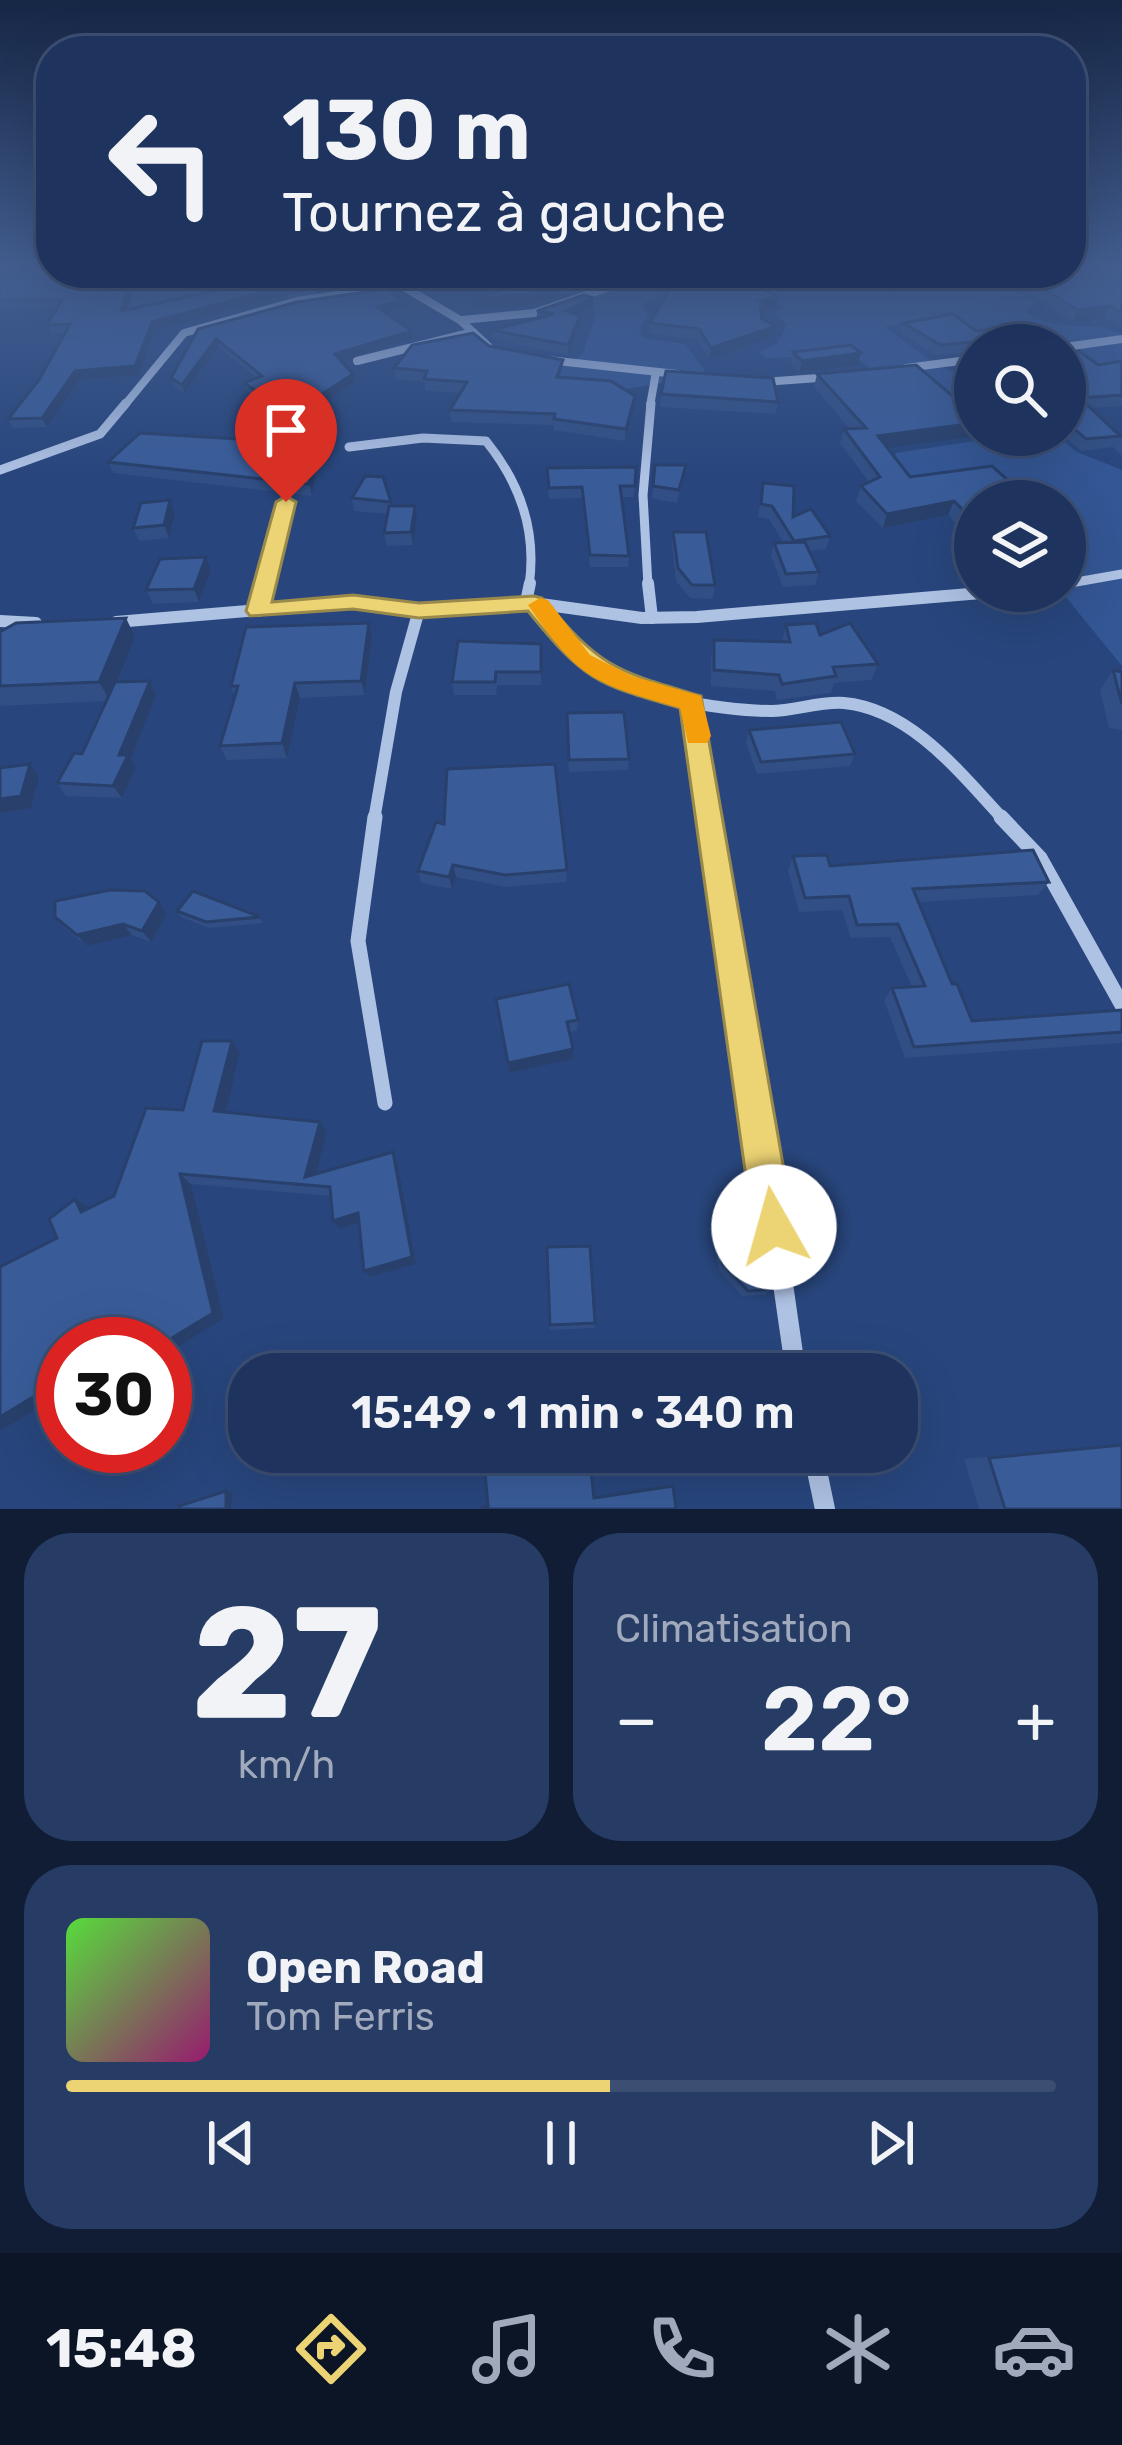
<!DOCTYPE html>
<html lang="fr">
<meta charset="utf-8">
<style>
body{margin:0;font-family:Rubik,sans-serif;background:#263c64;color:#f1f3f6;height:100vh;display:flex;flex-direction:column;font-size:45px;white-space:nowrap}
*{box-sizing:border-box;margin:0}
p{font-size:39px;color:#a1aabc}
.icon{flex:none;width:66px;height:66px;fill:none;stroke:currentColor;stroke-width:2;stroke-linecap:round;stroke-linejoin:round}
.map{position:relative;height:1509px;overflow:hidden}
.details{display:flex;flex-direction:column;gap:24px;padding:24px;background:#101d34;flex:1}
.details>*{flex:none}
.hud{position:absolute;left:36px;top:36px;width:1050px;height:252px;border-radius:48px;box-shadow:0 12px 48px #0002,0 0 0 3px #3c4f73;background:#1e345e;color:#f1f3f6;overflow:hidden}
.controls{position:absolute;left:954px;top:324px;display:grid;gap:24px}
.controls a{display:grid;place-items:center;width:132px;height:132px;border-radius:50%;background:#1e345e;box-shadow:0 12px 48px #0002,0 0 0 3px #3c4f73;font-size:60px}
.speed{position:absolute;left:36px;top:1317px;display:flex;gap:24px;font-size:60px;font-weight:700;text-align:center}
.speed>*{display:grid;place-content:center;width:156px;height:156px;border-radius:50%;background:#1e345e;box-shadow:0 12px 48px #0002,0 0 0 3px #3c4f73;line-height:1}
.speed .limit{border:18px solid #d22;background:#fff;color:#111}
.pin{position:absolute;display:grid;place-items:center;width:102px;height:102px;color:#fff;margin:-123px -51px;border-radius:50% 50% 50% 0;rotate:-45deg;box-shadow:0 0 12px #0007}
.pin .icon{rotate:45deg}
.me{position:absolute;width:132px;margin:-66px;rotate:353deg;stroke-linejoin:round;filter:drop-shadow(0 0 9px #0008)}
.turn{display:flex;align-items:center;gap:42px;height:252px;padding:0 48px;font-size:54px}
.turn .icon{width:156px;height:156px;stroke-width:2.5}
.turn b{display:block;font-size:84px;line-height:102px}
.big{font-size:90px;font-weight:600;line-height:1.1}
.details .widget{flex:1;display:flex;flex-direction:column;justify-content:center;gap:18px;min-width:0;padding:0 42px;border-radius:48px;background:#263c64}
.details .dial{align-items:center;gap:0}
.dial b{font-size:156px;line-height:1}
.song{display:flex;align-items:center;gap:36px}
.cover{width:144px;height:144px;border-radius:18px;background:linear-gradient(135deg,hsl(110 70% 55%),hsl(320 70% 35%))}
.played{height:12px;border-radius:6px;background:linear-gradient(90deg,#ecd374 55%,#3c4f73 55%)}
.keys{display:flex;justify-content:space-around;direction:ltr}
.heat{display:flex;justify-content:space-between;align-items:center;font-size:66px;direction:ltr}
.details .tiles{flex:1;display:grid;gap:24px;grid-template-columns:1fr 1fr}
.widget:last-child{grid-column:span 2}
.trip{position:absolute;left:228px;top:1353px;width:690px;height:120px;border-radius:48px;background:#1e345e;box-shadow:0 12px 48px #0002,0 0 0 3px #3c4f73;font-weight:600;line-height:120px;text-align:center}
.dock{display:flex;height:192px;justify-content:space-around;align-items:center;background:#0c1526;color:#a1aabc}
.dock .icon{width:84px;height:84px}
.dock .selected{color:#ecd374}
.dock b{font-size:54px;color:#f1f3f6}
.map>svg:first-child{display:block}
.green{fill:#335694}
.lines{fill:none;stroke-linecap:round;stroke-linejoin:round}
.street-far4{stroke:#aec2e4;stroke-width:8}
.street-far3{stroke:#aec2e4;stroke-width:9}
.street-far2{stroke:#aec2e4;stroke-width:12}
.street-far1{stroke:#aec2e4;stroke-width:15}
.street{stroke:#aec2e4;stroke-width:20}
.wall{fill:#314f84}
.shaded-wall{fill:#28406b}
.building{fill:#395c99;stroke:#28406b;stroke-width:3}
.route{fill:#ecd374;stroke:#99894b;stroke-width:3}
.slow{fill:#f59e0b}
</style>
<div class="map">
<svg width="1122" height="1509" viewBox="0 0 1122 1509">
<rect width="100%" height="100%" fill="#28467d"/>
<g class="green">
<path d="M136,273H200L188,279L191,284L306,277L316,294L347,290L336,281L339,273H377L393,289L299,314L278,292L134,309L39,307L138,286L147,277Z"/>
<path d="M566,273H689L698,281L642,303L647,315L639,332L644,338L685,344L704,369L703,376L614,391L542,379L583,354L596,313L587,299L553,293L578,282Z"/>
<path d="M759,273H850L889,293L938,283L942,279L934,273H1010L1015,276L1005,284L1035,303L1026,312C1061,336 1089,317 1122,334V369L1065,362V345H1002L966,324L929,319L885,327L934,363L975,382V415L876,373L853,355L766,358L759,352L777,344L787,324L775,314L783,307L745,279Z"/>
<path d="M1013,435H1056L1077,452L1122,470V666L1061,591H1065V571L1086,561L1065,543V501C1026,501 915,494 894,461L896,453Z"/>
</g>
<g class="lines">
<g class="street-far4">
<path d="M380,273L460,320L488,346"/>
<path d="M462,320L534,313L651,273"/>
<path d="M1065,347L1122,339"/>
<path d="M548,360L677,374"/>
<path d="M357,361L473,332"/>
<path d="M906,368L975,359"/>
<path d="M763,382L832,377"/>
<path d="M124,406L184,333L297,301L400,286"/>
<path d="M650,406L656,372"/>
</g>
<g class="street-far3">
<path d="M349,447L423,438L486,441C520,483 537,532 529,586"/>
<path d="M0,470L100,434L126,403"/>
<path d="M1065,584L1122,574"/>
<path d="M264,586L286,502"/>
<path d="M648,586L643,495L651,403"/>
</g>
<g class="street-far2">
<path d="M648,583L652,618"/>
<path d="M526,602L530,583"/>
<path d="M541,605C553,622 565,642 579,657C614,694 721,711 771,711C795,711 820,701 844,703C911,709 962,775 1004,820"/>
<path d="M258,611L265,583"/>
<path d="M0,621L36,623"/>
<path d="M116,622L353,602L419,610L526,602L642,618L697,617L1005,591"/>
<path d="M692,702L713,820"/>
<path d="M374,820L396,692L419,610"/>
</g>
<g class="street-far1">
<path d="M375,817L358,941L385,1103"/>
<path d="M712,817L759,1121"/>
<path d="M1001,817L1040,858L1122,1005"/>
</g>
<g class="street">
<path d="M759,1118L796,1374"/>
<path d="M813,1452L825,1509"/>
</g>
</g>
<g class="wall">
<path d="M0,264L51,273H138L127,310L210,292L190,273H376L377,281L295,293L155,330L139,375L79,380L47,427L13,428L8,419L39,380L65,333L51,334L47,325L57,309H0Z"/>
<path d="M1122,264V327L1105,317L1073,322L995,273H1071Z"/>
<path d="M394,273H471L419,287Z"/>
<path d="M675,273H733L776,307L766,310L765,315L761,317L774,337L709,359L698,340L649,333L650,323L684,283L674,278Z"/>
<path d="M859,273H938L936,280L878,286Z"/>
<path d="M402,301L403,309L386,313L413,338L341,360L353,374L355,382L293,423L247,391L244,383L257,378L219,347L184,393L174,386L171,378L198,329Z"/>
<path d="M593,307L577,315L580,316V326L568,355L493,339L492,330L537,318V311Z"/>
<path d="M903,323L976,331L1015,345H975V352L937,355L900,333Z"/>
<path d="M489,346L563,360L561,377L635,396L634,407L625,441L554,430V425L451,422L450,410L460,393L426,391L424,382L396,379L394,368Z"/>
<path d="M793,352L858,365L799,372L791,364Z"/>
<path d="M1065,353L1098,365L1122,361V406L1091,408L1120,436L1122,435V456L1113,447L1081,451L1063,435H1065Z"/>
<path d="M975,356V378L960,369L964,358Z"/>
<path d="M817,374L979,436L887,448L910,477L975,501V543L948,515L883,528L856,501L861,486L869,482L840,443L844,429H850L814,387Z"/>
<path d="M661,394L778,402L775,414L660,407Z"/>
<path d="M322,437L312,496L113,473L108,462Z"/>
<path d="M655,465H686L677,503L652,499Z"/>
<path d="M636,467L634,497H621L629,556L628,567H590L582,498L549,499L547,468Z"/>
<path d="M763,483L793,517L830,536L826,549L809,551L819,572L815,585L783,587L771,556L774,543H784L769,519L758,517Z"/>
<path d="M352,498L391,502L392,506H415L417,518L413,545L387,546L384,533L388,514L354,511Z"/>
<path d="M170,500L175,513L169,538L139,541L133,528Z"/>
<path d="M673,532L715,585L713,599L690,598L676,581L672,545Z"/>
<path d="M206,557L211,570L199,602L153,604L146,590Z"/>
<path d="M786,625L820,635L878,664L871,680L834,683L831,693L777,700L775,691L711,686V657L714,640L782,642Z"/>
<path d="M0,632L135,637L118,682L150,681L156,695L131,759L136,768L122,798L66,796L57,783L82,754L106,701L0,706Z"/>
<path d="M372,638L365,695L300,698L287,758L227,760L220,746L235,697L231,686Z"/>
<path d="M541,644V685H497L496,695H454L452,682Z"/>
<path d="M1113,670L1122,672V730L1109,728L1100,690Z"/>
<path d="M567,725L629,759L628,770L569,772Z"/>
<path d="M749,730L855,754L850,766L757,774L746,743Z"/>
<path d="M436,822L567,870L566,882L506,887L456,877L452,889L421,883L418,871Z"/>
<path d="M793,856L830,866L1049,882L1038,895L918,902L952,984L972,1021L1122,1010V1041L1120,1043L905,1058L884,1000L892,988L912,987L890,937L851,938L842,910L799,912L788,870Z"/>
<path d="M159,902L167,914L151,942L132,935L87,946L66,929L55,917Z"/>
<path d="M177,911L260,917L263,923L209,928L181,917Z"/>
<path d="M496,999L578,1020L577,1031L569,1032L573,1059L509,1073Z"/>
<path d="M232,1041L240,1052L226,1112L320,1122L327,1132L316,1174L393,1152L397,1161L416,1264L370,1277L364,1271L359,1223L340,1229L333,1221L331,1196L191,1184L224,1318L63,1344V1393L0,1431V1267L57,1238L90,1208L114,1196L183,1110Z"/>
<path d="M718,1238L771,1289L765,1295L742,1296L719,1270L714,1244Z"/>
<path d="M547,1247L595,1323L594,1328L550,1330Z"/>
<path d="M1122,1445V1509H979L964,1459Z"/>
</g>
<g class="shaded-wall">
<path d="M133,273H138L124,320L121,311Z"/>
<path d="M376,273L377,281L295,293L155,330L139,375L79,380L47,427L42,418L75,371L152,322L293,284Z"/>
<path d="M438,273H471L419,287L418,278Z"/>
<path d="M910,273H938L936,280L878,286L880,276Z"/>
<path d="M559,285V296L532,305L475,310L474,299Z"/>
<path d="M778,297L776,307L766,310L765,315L758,318L760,301Z"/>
<path d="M593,298V307L566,321V311Z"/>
<path d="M402,301L403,309L378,315L377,307Z"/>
<path d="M1110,306L1105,317L1073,322L1078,310Z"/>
<path d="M580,316V326L568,355V345Z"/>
<path d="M776,326L774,337L709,359L711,348Z"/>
<path d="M412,331L413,338L337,362L335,354Z"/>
<path d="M216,339L219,347L184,393L182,385Z"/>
<path d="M861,353L858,365L799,372L802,361Z"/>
<path d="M353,374L355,382L293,423L291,414Z"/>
<path d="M635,396L634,407L625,441L626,429Z"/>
<path d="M975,423V435L979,436L873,450L878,436Z"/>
<path d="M319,426L322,437L312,496L309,484Z"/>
<path d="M170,500L175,513L169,538L164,525Z"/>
<path d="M954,501L948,515L883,528L887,514Z"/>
<path d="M415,506L417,518L413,545L411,532Z"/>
<path d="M206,557L211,570L199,602L194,589Z"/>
<path d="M126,618L135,637L110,701L99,682Z"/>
<path d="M369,623L372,638L365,695L361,681Z"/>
<path d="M150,681L156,695L131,759L136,768L122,798L113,786L119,755Z"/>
<path d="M295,683L300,698L287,758L282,743Z"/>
<path d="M30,764L39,777L31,808L0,813V799Z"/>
<path d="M453,865L456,877L452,889L449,877Z"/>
<path d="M159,902L167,914L151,942L142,931Z"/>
<path d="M123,924L132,935L87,946L77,935Z"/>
<path d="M232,1041L240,1052L224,1121L214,1111Z"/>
<path d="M573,1049V1059L509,1073L508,1063Z"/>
<path d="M320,1122L327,1132L313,1186L305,1177Z"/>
<path d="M393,1152L397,1161L416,1264L370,1277L364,1271Z"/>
<path d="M180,1174L191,1184L224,1318L165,1355V1344H162Z"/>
<path d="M75,1199L90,1208L81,1212Z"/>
<path d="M358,1213L364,1221L340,1229L333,1221Z"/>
<path d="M58,1382L63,1383V1393L0,1431V1417Z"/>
<path d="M226,1491H232L231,1509H226Z"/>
</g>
<g class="building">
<path d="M0,264H51V273H133L121,311L215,291L196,273H373L293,284L152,322L135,366L75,371L42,418L8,419L39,380L70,324L47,325L62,300H0Z"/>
<path d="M1071,264H1122V313L1110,306L1078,310L1017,273H1071Z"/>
<path d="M409,273H438L418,278Z"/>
<path d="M686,273H733L778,297L760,301L767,305L760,307L762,319L776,326L711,348L699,329L650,323L670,288L698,278Z"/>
<path d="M876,273H910L880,276Z"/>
<path d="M538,278L559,285L532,294L474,299Z"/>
<path d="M386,289L402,301L377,307L412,331L335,354L353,374L291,414L244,383L262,376L216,339L182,385L171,378L198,329L297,302Z"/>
<path d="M584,295L593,298L566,311L580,316L568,345L492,330L554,314L537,311Z"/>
<path d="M953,314L976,331L990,329L1015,345H984L983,341L941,345L903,323Z"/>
<path d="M473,333L489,346L563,360L557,377L611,381L635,396L626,429L554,419L555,414L450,410L467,382L424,379L427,371L394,368L412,345Z"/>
<path d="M851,345L861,353L802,361L793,352Z"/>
<path d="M1079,351L1098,365L1122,361V395L1080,398L1120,436L1086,439L1065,421V353Z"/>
<path d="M975,356V365L964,358Z"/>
<path d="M916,365L975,415V423L878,436L910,477L992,466L1031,501H975V522L954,501L887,514L861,486L880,477L844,429L866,428L817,374Z"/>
<path d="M666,371L773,378L778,402L661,394Z"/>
<path d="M319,426L309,484L108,462L140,433L237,439L246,429Z"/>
<path d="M655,465H686L679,490L653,486Z"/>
<path d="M636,467L635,486H620L629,556L590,555L582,487L549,488L547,468Z"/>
<path d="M365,476L383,477L391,502L352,498Z"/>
<path d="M763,483L794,486L793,517L811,509L830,536L794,541L772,506L761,504Z"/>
<path d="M170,500L164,525L133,528L141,503Z"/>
<path d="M389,506H415L411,532L384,533Z"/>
<path d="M673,532H706L715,585H692L678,568Z"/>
<path d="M805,542L819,572L786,574L774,543Z"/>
<path d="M206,557L194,589L146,590L160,559Z"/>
<path d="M126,618L99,682L0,686V632L16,623Z"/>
<path d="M369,623L361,681L295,683L282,743L220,746L238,686H231L246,627Z"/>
<path d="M816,623L820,635L850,623L878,664L833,667L836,676L782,684L779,675L714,670V640L790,642L786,625Z"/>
<path d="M458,641L541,644V672H496L495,682H452Z"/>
<path d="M1113,670L1122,672V704Z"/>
<path d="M150,681L119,755H128L113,786L57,783L74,753L82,754L115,682Z"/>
<path d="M624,712L629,759L569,760L567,713Z"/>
<path d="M841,722L855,754L761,762L749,730Z"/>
<path d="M30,764L21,796L0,799V768Z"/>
<path d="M555,764L567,870L505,875L453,865L449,877L418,871L436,822L444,824L447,769Z"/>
<path d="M1033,850L1049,882L913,889L952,984H957L972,1021L1122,1010V1032L914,1047L892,988L925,986L898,924L857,925L849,896L805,898L793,856L827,855L830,866Z"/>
<path d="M110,890L145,891L159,902L142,931L123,924L77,935L55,917V901Z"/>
<path d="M193,891L260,917L206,922L177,911Z"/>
<path d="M569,984L578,1020L567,1022L573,1049L508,1063L496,999Z"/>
<path d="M202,1041H232L214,1111L320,1122L305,1177L393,1152L412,1257L364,1271L358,1213L333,1221L330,1187L180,1174L213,1313L162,1344H63V1387L58,1390V1382L0,1417V1267L57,1238L49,1219L75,1199L81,1212L114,1196L146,1108L183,1110Z"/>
<path d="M759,1234L771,1289L748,1291L723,1264L718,1238Z"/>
<path d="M590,1246L595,1323L550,1325L547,1247Z"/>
<path d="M1122,1445V1509H1005L989,1458Z"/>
<path d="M483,1452H589L594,1498L673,1486L676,1509H479L488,1506Z"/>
<path d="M226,1491V1509H179V1506Z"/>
</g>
<linearGradient id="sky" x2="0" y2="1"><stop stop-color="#162645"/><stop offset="0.56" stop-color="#425d8f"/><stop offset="1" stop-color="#425d8f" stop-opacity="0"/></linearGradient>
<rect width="1122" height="475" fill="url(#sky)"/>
<path class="route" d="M286,496L296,502L272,602L353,595L419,603L534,596L542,598C603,669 613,670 701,696L794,1227L788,1241L774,1247L759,1241L753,1227L680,708C595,684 584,680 528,611L419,618L353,609L250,616L246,611L276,502Z"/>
<path class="slow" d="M540,598L548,600L590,655L632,676L701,696L711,736L707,743H688L680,708C594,683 579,680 528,605Z"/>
</svg>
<div class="controls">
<a><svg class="icon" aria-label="search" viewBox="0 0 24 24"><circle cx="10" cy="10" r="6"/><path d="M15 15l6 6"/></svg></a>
<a><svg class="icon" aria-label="layers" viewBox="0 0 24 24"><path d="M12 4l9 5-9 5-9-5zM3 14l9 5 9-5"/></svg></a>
</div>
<div class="speed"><div class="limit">30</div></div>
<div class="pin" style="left:286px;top:502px;background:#d93025"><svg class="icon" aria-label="arrive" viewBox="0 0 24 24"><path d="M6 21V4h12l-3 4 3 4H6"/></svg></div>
<svg class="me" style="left:774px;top:1227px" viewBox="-20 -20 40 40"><circle r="19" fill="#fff"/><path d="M0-13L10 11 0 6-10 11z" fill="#ecd374"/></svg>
<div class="trip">15:49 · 1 min · 340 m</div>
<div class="hud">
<div class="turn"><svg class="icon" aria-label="left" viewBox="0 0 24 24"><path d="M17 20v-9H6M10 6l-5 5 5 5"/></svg><div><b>130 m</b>Tournez à gauche</div></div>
</div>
</div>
<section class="details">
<div class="tiles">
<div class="widget dial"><b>27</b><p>km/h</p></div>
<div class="widget"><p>Climatisation</p>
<div class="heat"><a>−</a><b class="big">22°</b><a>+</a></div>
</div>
<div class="widget">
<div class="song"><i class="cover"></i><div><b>Open Road</b><p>Tom Ferris</p></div></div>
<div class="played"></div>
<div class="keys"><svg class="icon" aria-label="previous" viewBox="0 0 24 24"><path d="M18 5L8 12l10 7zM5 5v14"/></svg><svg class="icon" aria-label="pause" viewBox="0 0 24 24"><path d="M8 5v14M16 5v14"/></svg><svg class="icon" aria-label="next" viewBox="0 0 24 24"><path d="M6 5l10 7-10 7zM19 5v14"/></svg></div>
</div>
</div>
</section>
<nav class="dock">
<b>15:48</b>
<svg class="icon selected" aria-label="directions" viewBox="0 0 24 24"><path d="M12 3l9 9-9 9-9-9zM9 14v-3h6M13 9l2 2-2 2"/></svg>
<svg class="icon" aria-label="music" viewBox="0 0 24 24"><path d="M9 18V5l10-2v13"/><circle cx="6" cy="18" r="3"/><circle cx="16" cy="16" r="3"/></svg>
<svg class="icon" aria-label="phone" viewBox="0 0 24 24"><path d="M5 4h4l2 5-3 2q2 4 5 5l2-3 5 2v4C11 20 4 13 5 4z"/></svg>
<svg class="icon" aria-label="climate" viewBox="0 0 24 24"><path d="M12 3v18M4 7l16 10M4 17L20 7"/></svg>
<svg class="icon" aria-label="car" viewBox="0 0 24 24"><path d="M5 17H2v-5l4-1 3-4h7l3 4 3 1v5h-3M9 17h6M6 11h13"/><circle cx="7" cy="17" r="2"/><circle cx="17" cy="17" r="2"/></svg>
</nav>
